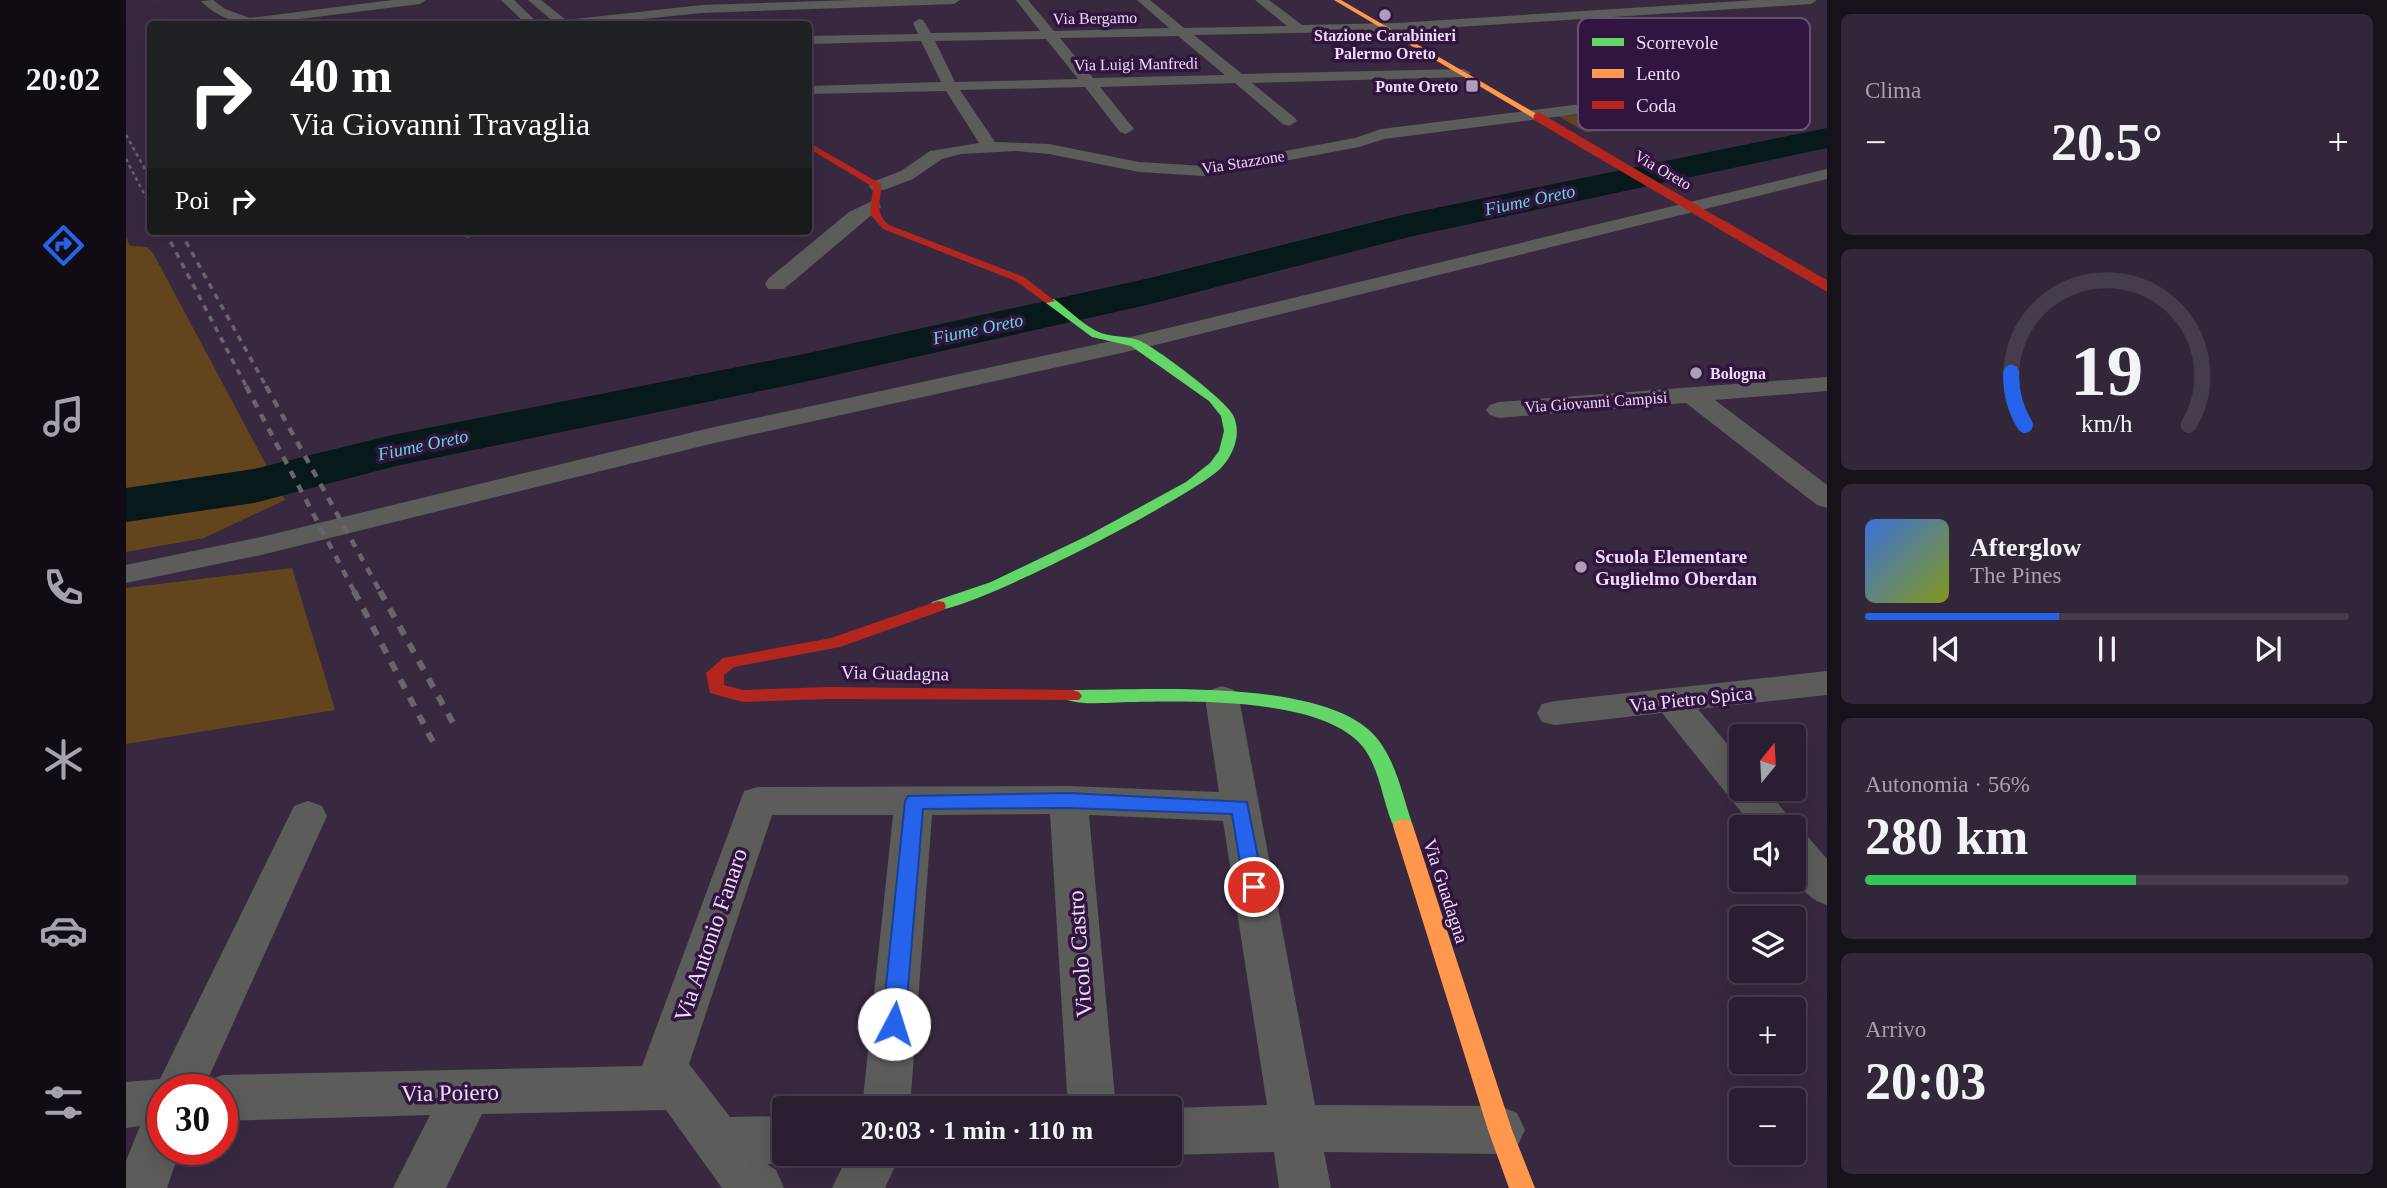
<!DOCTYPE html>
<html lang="it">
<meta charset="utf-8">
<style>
body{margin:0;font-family:Georgia,serif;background:#322738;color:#f1f3f6;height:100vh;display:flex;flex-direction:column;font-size:26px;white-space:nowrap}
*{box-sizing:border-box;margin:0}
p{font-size:23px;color:#a5a2ab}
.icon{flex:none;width:38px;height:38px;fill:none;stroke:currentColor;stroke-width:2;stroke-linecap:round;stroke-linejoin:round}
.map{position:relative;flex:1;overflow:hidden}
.panel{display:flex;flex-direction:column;gap:14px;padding:14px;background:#17111a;width:560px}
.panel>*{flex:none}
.hud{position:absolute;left:21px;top:21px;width:665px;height:214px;border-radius:7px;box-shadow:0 7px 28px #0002,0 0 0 2px #463d4c;background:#202124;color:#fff;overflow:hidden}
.needle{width:46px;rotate:18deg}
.tools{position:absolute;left:1603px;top:724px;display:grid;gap:14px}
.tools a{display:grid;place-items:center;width:77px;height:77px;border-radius:7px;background:#2a1f30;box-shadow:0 7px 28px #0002,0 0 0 2px #463d4c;font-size:35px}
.speed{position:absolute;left:21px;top:1074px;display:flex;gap:14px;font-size:35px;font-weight:700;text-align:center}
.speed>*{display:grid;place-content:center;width:91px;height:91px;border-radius:50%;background:#2a1f30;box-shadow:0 7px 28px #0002,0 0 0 2px #463d4c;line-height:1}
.speed .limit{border:10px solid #d22;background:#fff;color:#111}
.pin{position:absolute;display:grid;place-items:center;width:60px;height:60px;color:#fff;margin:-30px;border:4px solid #fff;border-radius:50%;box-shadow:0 2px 7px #0007}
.me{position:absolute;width:77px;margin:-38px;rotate:5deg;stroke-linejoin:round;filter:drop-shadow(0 0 5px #0008)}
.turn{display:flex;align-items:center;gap:24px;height:147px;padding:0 28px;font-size:32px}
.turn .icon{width:91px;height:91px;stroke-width:2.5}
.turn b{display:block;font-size:49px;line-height:60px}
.then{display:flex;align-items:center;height:66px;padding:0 28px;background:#0003;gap:14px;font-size:26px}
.big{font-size:52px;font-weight:700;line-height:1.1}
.panel .tile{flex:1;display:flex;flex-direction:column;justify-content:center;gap:10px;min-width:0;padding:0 24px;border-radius:10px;background:#322738}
.panel .dial{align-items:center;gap:0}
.dial svg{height:182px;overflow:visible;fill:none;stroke:#463d4c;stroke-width:7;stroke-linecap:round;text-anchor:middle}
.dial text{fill:#f1f3f6;stroke:none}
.song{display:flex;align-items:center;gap:21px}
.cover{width:84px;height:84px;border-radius:10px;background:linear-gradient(135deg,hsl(220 70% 55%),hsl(70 70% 35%))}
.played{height:7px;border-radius:4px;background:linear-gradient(90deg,#2563eb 40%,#463d4c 40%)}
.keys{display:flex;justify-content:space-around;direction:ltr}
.heat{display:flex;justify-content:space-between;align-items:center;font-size:38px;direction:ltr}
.charge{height:10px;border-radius:5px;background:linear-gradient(90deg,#34c759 56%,#463d4c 0)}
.trip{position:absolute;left:646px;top:1096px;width:410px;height:70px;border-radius:7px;background:#2a1f30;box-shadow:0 7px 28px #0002,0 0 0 2px #463d4c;font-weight:700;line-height:70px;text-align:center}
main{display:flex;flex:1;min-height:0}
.tabs{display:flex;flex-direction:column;width:126px;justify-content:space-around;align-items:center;background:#110c13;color:#a5a2ab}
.tabs .icon{width:49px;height:49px}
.tabs .active{color:#2563eb}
.tabs b{font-size:32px;color:#f1f3f6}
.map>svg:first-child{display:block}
.green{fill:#63451d}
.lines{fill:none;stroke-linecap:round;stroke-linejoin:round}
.river{fill:#07191b;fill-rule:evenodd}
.street{fill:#5c5c5b;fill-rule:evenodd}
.fast{fill:#63d668;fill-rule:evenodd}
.slow{fill:#ff974d;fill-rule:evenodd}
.jam{fill:#b3261e;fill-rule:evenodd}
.rail-far3{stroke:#6a656c;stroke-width:2.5;stroke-dasharray:3.5 3.5;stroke-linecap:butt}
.rail-far2{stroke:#6a656c;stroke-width:3.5;stroke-dasharray:6 6;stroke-linecap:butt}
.rail-far1{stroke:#6a656c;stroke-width:4.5;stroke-dasharray:8 8;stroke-linecap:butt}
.rail{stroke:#6a656c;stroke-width:6;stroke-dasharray:10 10;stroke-linecap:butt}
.jam-bridge-far1{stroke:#b3261e;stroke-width:9}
.jam-bridge{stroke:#b3261e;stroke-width:10}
.route{fill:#2563eb;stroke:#184099;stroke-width:2}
.poi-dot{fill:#ae9db7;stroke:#32153f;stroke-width:2.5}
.labels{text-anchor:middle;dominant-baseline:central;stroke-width:7;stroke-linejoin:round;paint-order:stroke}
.far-street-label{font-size:16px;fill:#eddbf7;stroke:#32153f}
.far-poi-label{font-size:16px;font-weight:bold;fill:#eddbf7;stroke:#32153f}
.far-water-label{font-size:18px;font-style:italic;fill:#65d9d7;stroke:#32153f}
.poi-label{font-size:19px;font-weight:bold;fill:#eddbf7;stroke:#32153f;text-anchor:start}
.street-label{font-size:19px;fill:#eddbf7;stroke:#32153f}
.near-street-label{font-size:23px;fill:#eddbf7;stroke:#32153f}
.key{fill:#32153f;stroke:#6a5076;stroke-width:2}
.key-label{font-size:19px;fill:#eddbf7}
</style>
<main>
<nav class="tabs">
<b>20:02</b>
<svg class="icon active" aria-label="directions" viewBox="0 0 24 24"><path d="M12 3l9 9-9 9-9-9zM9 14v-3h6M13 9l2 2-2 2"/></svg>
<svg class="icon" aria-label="music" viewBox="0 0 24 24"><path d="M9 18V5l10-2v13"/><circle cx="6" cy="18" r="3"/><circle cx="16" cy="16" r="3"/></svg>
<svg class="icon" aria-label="phone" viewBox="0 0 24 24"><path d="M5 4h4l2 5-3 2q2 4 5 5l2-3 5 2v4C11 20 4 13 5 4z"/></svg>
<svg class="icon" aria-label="climate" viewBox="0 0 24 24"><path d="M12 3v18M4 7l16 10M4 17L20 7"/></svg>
<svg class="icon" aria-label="car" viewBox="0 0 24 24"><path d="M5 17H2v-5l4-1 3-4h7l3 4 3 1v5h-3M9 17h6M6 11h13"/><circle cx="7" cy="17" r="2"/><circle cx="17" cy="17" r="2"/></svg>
<svg class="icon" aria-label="filters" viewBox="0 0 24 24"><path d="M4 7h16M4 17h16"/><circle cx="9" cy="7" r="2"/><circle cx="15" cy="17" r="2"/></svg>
</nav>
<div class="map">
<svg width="1701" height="1188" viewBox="0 0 1701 1188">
<rect width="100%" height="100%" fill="#382940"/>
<g class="green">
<path d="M1524,111L1554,127L1460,132L1432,116Z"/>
<path d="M0,237L4,246L21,247L27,253L159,500L78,538L0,552Z"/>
<path d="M166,568L209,710L0,744V588Z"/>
</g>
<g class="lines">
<path class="river" d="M1701,128V148L1283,237L1025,304L678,382L270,466L128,503L0,522V488L128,469L266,435L678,354L1024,278L1280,214Z"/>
<g class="street">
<path d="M87,0L99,9L124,18L266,0H300L294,4L134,24C112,24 91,18 75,1Z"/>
<path d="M375,0H388L413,24H400Z"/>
<path d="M402,0H415L440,20L576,5L727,0H834L828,4L576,13L469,24H430Z"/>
<path d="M890,0H902L928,31L1043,28L1011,0H1024L1058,28L1161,26L1129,0H1143L1176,25L1271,23L1630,0H1691L1685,4L1271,31L1068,35L1116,74L1338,69L1345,73L1338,77L1126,83L1169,118L1171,121L1163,126L1157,124L1109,83L974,87L1008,129L1000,134L994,132L959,87L834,90L869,142L923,144L1013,162L1078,166L1229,138L1255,129L1519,96L1536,90L1544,95L1521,105L1258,139L1233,147L1078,176L1013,172L923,154L890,151L835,154L816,159L787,179L758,190H746L743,186L746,182L775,171L804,151L853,143L820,91L682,94V86L815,82L795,41L682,44V36L792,34L787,23L793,19L797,20L805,33L914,31ZM1052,36L1099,75L967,78L934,38ZM920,39L952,79L829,82L809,41Z"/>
<path d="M1701,169V179L1009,350L584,444L135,555L0,583V565L135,537L584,428L1009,336Z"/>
<path d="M746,201L753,203L755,207L658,289H642L639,284L642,279L723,212Z"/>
<path d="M332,231H352V232L342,238L335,236Z"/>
<path d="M1701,377V391L1589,400L1701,485V508L1691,505L1560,403L1373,418L1364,415L1360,410L1364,405L1373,402Z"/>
<path d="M1701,671V695L1572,709L1615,760V789H1641L1671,828L1668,833L1682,837L1701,859V905C1662,892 1668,862 1668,828H1628L1536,713L1429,725L1416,722L1411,713L1416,704L1429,701Z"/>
<path d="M1096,686L1108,690L1113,698L1189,1105L1374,1106L1391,1113L1399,1130L1391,1147L1374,1154L1198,1152L1205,1188H1153L1148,1152L1043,1155L1039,1153H1043L1042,1108L1141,1105L1097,821L963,815L990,1108H942L924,814L806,815L784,1108H736L767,815H646L563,1064L604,1117L658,1116V1153H677L676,1157L658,1164H641L650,1170L658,1188H596L540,1110L356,1114L320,1188H267L304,1115L96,1121V1090H37V1150H54L41,1188H0V1161L14,1126L0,1128V1082L34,1079L168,806L182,801L196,806L201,816L81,1081L96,1075L516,1066L618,791L632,787L942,786L1093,792L1079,698L1084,690Z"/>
<path d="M723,1153H775L759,1188H706Z"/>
</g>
<g class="fast">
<path d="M920,299H928C942,309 959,327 975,333C987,337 1000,336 1012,340C1028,346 1100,400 1107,415C1116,433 1108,454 1095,468C1069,495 836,617 806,610L804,606L806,602L865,582L961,536L1060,482L1084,463L1093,451L1098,431L1095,416L1083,401L1005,346L966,337L920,303Z"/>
<path d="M947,690C1021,690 1186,679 1243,730C1269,753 1276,795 1287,826L1284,831L1277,833L1270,831C1256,805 1256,772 1237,747C1198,697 1063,701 1005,702C985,702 960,706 941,700L938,696L941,692Z"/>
</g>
<g class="slow">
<path d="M1208,0H1215L1416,117L1409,119Z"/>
<path d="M1277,819L1284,821L1287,826L1386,1130L1409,1188H1383L1362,1130L1267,826L1270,821Z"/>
</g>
<g class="jam">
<path d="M682,142L755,184C756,200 747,212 763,225L898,277L929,301L920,303L890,281L757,229L744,214L747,187L682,148Z"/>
<path d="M812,601L818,602L820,606L818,610L714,647L608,667L598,675V685L617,690L702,687L947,690L953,692L956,696L953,700L702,699L617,702L584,693L580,673L597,658L705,638Z"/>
</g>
<g class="rail-far3">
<path d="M0,135L24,178"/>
<path d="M0,159L24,205"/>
</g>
<g class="rail-far2">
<path d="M39,231L121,388"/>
<path d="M54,231L141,388"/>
</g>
<g class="rail-far1">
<path d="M120,386L229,593"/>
<path d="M140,386L255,593"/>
</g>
<g class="rail">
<path d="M228,591L307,742"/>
<path d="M254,591L331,730"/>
</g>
<path class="jam-bridge-far1" d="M1412,117L1599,227"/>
<path class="jam-bridge" d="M1596,225L1701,286"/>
</g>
<path class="route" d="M942,793L1121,802L1138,887L1135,893L1128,896L1121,893L1118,887L1106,814L942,808L797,809L779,1024L776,1031L768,1034L760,1031L756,1024L779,801L782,796Z"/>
<g class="poi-dot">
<circle cx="1259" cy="15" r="7"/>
<rect x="1339" y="79" width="14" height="14" rx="3.5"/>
<circle cx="1570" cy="373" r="7"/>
<circle cx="1455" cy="567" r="7"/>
</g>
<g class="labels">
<g class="far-street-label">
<text transform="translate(969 18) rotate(-1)">Via Bergamo</text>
<text transform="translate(1010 64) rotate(-1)">Via Luigi Manfredi</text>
<text transform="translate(1117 162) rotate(-9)">Via Stazzone</text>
<text transform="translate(1537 170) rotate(30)">Via Oreto</text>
<text transform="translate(1470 402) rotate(-4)">Via Giovanni Campisi</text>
</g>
<g class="far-poi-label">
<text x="1259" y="35">Stazione Carabinieri<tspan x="1259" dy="18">Palermo Oreto</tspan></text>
<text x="1332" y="86" text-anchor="end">Ponte Oreto</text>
<text x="1584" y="373" text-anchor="start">Bologna</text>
</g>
<g class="far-water-label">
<text transform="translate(1404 200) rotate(-12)">Fiume Oreto</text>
<text transform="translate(852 329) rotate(-12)">Fiume Oreto</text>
<text transform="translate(297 445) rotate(-12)">Fiume Oreto</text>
</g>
<g class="poi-label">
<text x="1469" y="556">Scuola Elementare<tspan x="1469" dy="22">Guglielmo Oberdan</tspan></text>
</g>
<g class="street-label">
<text transform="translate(769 673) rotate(1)">Via Guadagna</text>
<text transform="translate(1565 699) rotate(-6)">Via Pietro Spica</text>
<text transform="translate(1320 891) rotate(72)">Via Guadagna</text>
</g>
<g class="near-street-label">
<text transform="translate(585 935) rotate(-71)">Via Antonio Fanaro</text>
<text transform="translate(954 954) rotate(-94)">Vicolo Castro</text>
<text transform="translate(324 1093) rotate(-1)">Via Poiero</text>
</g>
</g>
<rect x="1452" y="18" width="232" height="112" rx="10" class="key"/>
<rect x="1466" y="38" width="32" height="8" fill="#63d668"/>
<rect x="1466" y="69" width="32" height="9" fill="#ff974d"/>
<rect x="1466" y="101" width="32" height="8" fill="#b3261e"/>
<g class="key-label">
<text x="1510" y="49">Scorrevole</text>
<text x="1510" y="80">Lento</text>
<text x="1510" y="112">Coda</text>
</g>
</svg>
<div class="tools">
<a><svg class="needle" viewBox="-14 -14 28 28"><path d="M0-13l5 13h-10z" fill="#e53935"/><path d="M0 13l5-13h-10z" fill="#a5a2ab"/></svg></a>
<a><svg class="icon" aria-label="sound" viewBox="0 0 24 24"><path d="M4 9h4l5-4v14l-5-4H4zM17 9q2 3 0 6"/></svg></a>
<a><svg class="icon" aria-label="layers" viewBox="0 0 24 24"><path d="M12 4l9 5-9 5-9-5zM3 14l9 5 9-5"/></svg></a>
<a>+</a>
<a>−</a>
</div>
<div class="speed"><div class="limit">30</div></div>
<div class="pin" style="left:1128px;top:887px;background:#d93025"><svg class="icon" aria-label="arrive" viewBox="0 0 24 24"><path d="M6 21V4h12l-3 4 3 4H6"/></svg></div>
<svg class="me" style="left:768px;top:1024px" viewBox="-20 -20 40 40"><circle r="19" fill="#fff"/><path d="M0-13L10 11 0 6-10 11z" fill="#2563eb"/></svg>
<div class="trip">20:03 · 1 min · 110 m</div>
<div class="hud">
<div class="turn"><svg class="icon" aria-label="right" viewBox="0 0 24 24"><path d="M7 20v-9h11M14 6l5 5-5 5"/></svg><div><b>40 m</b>Via Giovanni Travaglia</div></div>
<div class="then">Poi<svg class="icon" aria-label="right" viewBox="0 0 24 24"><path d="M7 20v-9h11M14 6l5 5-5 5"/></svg></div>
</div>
</div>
<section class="panel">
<div class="tile"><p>Clima</p>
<div class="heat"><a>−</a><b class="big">20.5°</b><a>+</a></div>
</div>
<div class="tile dial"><svg viewBox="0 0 100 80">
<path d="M14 69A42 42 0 1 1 86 69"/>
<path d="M14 69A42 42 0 0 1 8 46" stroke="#2563eb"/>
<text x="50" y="56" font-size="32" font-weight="700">19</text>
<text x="50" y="72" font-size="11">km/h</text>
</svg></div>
<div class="tile">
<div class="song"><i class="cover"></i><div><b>Afterglow</b><p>The Pines</p></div></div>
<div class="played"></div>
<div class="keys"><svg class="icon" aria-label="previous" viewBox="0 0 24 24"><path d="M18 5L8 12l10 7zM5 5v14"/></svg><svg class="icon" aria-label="pause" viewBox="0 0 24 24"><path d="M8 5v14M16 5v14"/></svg><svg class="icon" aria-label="next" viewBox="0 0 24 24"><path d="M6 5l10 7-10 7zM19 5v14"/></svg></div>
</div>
<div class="tile"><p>Autonomia · 56%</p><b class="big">280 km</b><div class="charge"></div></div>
<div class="tile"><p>Arrivo</p><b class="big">20:03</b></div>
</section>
</main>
